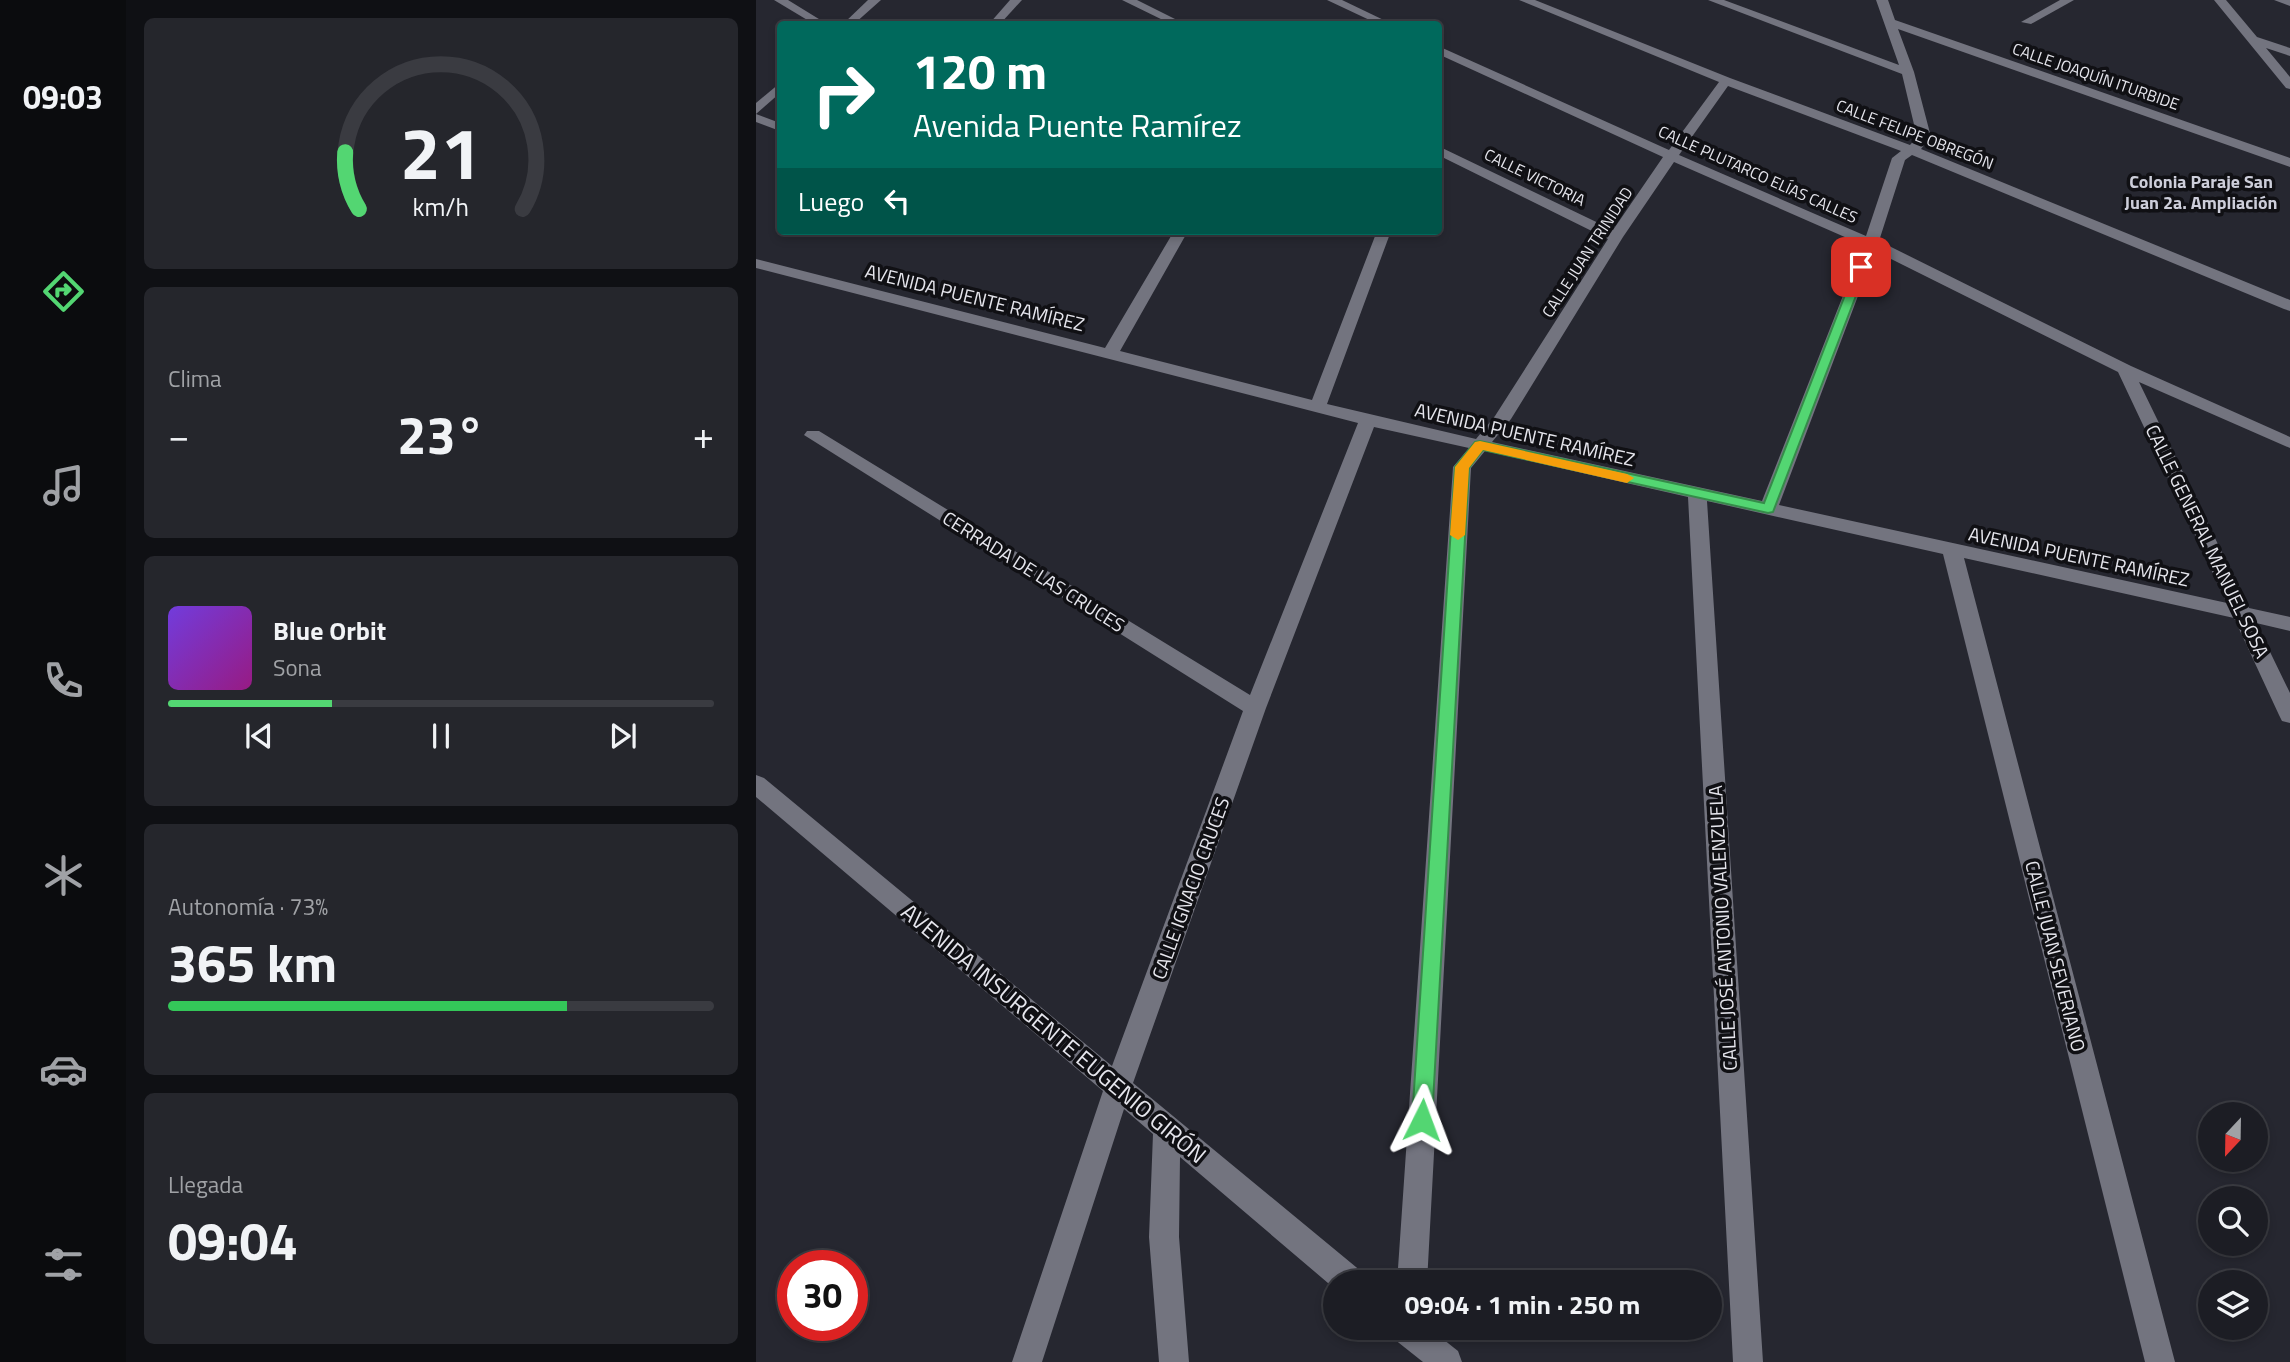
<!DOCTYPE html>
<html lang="es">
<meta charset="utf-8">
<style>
body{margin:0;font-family:"Titillium Web",sans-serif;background:#25262c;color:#f1f3f6;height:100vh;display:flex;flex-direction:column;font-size:26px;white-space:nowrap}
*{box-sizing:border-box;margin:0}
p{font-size:23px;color:#a0a2a6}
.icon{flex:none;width:38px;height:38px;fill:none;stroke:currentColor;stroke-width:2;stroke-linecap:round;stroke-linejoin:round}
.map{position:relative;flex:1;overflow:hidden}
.side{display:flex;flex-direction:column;gap:18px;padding:18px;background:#0f1014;width:630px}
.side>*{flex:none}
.top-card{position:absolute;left:21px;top:21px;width:665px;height:214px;border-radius:7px;box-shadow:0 4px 10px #0003,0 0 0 2px #3a3b41;background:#00695c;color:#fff;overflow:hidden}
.needle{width:46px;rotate:202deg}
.fabs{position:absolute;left:1442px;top:1102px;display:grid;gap:14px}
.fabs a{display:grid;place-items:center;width:70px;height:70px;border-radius:50%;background:#1c1d24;box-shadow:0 4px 10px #0003,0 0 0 2px #3a3b41;font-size:35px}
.speed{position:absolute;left:21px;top:1250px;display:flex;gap:14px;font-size:35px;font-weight:700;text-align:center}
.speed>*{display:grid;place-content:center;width:91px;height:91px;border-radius:50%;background:#1c1d24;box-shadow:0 4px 10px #0003,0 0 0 2px #3a3b41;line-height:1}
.speed .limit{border:10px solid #d22;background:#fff;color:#111}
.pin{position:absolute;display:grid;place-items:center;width:60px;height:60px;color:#fff;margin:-30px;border-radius:14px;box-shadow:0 4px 10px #0006}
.me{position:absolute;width:77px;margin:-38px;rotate:3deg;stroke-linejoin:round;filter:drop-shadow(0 0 5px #0008)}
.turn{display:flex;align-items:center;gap:24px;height:147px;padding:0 21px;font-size:32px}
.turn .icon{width:91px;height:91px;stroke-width:2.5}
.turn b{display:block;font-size:49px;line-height:60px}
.then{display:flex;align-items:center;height:66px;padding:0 21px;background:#0003;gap:14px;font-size:26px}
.big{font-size:52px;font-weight:700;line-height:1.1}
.side .widget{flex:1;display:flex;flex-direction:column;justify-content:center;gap:10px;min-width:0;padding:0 24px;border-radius:10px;background:#25262c}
.side .dial{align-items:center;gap:0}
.dial svg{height:182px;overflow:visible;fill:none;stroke:#3a3b41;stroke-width:7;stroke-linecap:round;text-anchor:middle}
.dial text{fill:#f1f3f6;stroke:none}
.song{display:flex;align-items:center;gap:21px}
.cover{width:84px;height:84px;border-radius:10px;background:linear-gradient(135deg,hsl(260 70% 55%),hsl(310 70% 35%))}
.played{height:7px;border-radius:4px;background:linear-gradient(90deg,#53d672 30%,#3a3b41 30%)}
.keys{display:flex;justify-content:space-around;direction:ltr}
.heat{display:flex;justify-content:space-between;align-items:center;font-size:38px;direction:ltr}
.charge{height:10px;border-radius:5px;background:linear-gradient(90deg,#34c759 73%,#3a3b41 0)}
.trip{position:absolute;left:567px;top:1270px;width:399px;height:70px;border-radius:35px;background:#1c1d24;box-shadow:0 4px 10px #0003,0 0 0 2px #3a3b41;font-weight:700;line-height:70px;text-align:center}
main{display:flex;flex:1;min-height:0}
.tab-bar{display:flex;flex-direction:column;width:126px;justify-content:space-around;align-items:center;background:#0b0c0e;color:#a0a2a6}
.tab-bar .icon{width:49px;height:49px}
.tab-bar .active{color:#53d672}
.tab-bar b{font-size:32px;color:#f1f3f6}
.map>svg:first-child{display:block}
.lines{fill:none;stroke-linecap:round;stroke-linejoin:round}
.minor{fill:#73747f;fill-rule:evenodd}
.route{fill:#53d672;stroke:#368b4a;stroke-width:2}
.slow{fill:#f59e0b}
.labels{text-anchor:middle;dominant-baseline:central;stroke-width:7;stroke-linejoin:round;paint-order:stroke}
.far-street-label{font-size:16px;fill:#e6e6ed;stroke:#101014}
.far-neighbourhood-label{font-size:18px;font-weight:bold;fill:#cdceda;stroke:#101014}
.street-label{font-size:19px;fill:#e6e6ed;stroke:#101014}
.near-street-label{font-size:23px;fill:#e6e6ed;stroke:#101014}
</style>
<main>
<nav class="tab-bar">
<b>09:03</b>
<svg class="icon active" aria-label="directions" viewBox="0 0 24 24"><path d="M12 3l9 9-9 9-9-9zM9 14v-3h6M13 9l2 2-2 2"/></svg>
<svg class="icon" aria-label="music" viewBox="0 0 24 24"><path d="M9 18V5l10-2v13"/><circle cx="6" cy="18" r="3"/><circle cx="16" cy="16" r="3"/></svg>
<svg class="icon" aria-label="phone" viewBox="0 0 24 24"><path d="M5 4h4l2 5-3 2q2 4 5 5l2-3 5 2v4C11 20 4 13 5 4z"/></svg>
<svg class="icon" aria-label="climate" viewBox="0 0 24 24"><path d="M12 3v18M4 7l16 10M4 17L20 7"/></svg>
<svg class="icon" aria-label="car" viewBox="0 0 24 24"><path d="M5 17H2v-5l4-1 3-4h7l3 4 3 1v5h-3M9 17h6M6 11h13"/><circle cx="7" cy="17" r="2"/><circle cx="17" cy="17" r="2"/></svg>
<svg class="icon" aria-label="filters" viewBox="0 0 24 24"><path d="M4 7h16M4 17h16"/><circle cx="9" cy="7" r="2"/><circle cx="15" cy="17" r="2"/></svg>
</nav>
<section class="side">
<div class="widget dial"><svg viewBox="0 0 100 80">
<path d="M14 69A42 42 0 1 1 86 69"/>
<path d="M14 69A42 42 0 0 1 8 44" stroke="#53d672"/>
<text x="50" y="56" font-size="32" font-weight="700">21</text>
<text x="50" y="72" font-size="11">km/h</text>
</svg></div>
<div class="widget"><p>Clima</p>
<div class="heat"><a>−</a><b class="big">23°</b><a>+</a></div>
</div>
<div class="widget">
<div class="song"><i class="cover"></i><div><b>Blue Orbit</b><p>Sona</p></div></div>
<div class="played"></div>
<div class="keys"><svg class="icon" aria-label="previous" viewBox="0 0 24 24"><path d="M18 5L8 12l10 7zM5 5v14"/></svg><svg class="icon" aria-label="pause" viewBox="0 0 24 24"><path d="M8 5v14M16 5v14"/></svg><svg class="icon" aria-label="next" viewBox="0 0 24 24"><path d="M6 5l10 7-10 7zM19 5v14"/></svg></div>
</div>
<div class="widget"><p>Autonomía · 73%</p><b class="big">365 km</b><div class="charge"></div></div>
<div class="widget"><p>Llegada</p><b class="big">09:04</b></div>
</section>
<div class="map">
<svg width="1534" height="1362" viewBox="0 0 1534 1362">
<rect width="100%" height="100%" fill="#262730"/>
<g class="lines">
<g class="minor">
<path d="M18,0H32L71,24H58Z"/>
<path d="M112,0H125L98,24H87Z"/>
<path d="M254,0H266L244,24H233Z"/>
<path d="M366,0H381L429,24H415Z"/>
<path d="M571,0H586L636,24H622Z"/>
<path d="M763,0H779L974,78L1154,145L1161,137L1146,74L952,0H968L1143,65L1120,0H1132L1139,20L1534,158V167L1142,29L1158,72L1175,137L1165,149L1534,300V311L1528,309L1156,155L1149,160L1123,241L1375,366L1534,437V448L1383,382L1493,608L1534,617V631L1500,623L1534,693V723L1526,721L1523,715L1478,618L1208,558L1419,1362H1389L1187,554L951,501L1007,1362H977L932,497L729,451L715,468L671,1283H641L697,467L713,448L618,427L510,708L377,1083L606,1272L610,1283H579V1289L424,1157L423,1237L433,1362H403L393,1237L397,1134L368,1109L286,1362H256L347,1091L0,797V775L8,778L356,1066L487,711L48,435L51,431H63L494,695L602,423L0,268V259L349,348L418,231H432L364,351L556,400L621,231H635L571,404L720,439L739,416L852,239L682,155V146L857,230L907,157L682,54V46L913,150L963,82ZM972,86L1145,151L1136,158L1110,236L923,155ZM918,162L1107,245L1006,501L736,442L755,419L867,237ZM1119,251L1362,372L1471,603L1023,505Z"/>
<path d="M1304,0H1318L1275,24L1265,22Z"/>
<path d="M1458,0H1470L1501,37L1534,48V56L1510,48L1534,77V89L1530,88Z"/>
<path d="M1518,0H1534V6Z"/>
<path d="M24,83V93L0,114V103Z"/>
<path d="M0,114L24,123V131L0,122Z"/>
<path d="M634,1328H673L702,1351L706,1362H667L638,1339Z"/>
</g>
</g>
<path class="route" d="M1105,263L1111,267L1017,512L1012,513L727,450L713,468L676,1120L673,1127L666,1129L659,1127L656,1120L699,467L719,442L724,441L1008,503L1100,267Z"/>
<path class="slow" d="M724,441L871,474L878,478L871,483L727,450L713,468L709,535L702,540L694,535L699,467L719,442Z"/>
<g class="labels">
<g class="far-street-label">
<text transform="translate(1340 76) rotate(19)">CALLE JOAQUÍN ITURBIDE</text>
<text transform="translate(1159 134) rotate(21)">CALLE FELIPE OBREGÓN</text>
<text transform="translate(1002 174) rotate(24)">CALLE PLUTARCO ELÍAS CALLES</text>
<text transform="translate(779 177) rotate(26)">CALLE VICTORIA</text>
<text transform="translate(831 252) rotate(-57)">CALLE JUAN TRINIDAD</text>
</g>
<g class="far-neighbourhood-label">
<text x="1445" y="181">Colonia Paraje San<tspan x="1445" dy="21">Juan 2a. Ampliación</tspan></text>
</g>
<g class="street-label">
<text transform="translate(219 297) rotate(14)">AVENIDA PUENTE RAMÍREZ</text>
<text transform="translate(769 434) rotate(13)">AVENIDA PUENTE RAMÍREZ</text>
<text transform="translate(1452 541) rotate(64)">CALLE GENERAL MANUEL SOSA</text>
<text transform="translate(1323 556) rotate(12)">AVENIDA PUENTE RAMÍREZ</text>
<text transform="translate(278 571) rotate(32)">CERRADA DE LAS CRUCES</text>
<text transform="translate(434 888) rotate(-70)">CALLE IGNACIO CRUCES</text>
<text transform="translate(966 928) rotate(-93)">CALLE JOSÉ ANTONIO VALENZUELA</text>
<text transform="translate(1300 956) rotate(76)">CALLE JUAN SEVERIANO</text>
</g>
<g class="near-street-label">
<text transform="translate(298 1033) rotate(40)">AVENIDA INSURGENTE EUGENIO GIRÓN</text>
</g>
</g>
</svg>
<div class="fabs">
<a><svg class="needle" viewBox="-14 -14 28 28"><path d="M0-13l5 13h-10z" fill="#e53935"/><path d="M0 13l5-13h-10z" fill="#a0a2a6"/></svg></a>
<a><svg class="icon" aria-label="search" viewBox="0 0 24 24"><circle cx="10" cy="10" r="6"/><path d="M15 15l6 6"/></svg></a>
<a><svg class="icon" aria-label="layers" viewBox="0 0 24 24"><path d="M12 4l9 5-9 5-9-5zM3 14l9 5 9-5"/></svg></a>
</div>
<div class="speed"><div class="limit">30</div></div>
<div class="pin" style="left:1105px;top:267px;background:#d93025"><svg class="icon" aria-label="arrive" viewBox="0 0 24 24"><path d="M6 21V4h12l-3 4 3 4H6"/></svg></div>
<svg class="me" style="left:666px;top:1120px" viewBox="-20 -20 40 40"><path d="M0-17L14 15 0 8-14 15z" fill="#53d672" stroke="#fff" stroke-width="4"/></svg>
<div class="trip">09:04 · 1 min · 250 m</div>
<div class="top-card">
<div class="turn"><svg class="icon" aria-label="right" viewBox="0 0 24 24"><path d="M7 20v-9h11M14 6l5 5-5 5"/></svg><div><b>120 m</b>Avenida Puente Ramírez</div></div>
<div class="then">Luego<svg class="icon" aria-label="left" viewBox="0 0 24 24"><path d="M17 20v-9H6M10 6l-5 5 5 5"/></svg></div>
</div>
</div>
</main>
